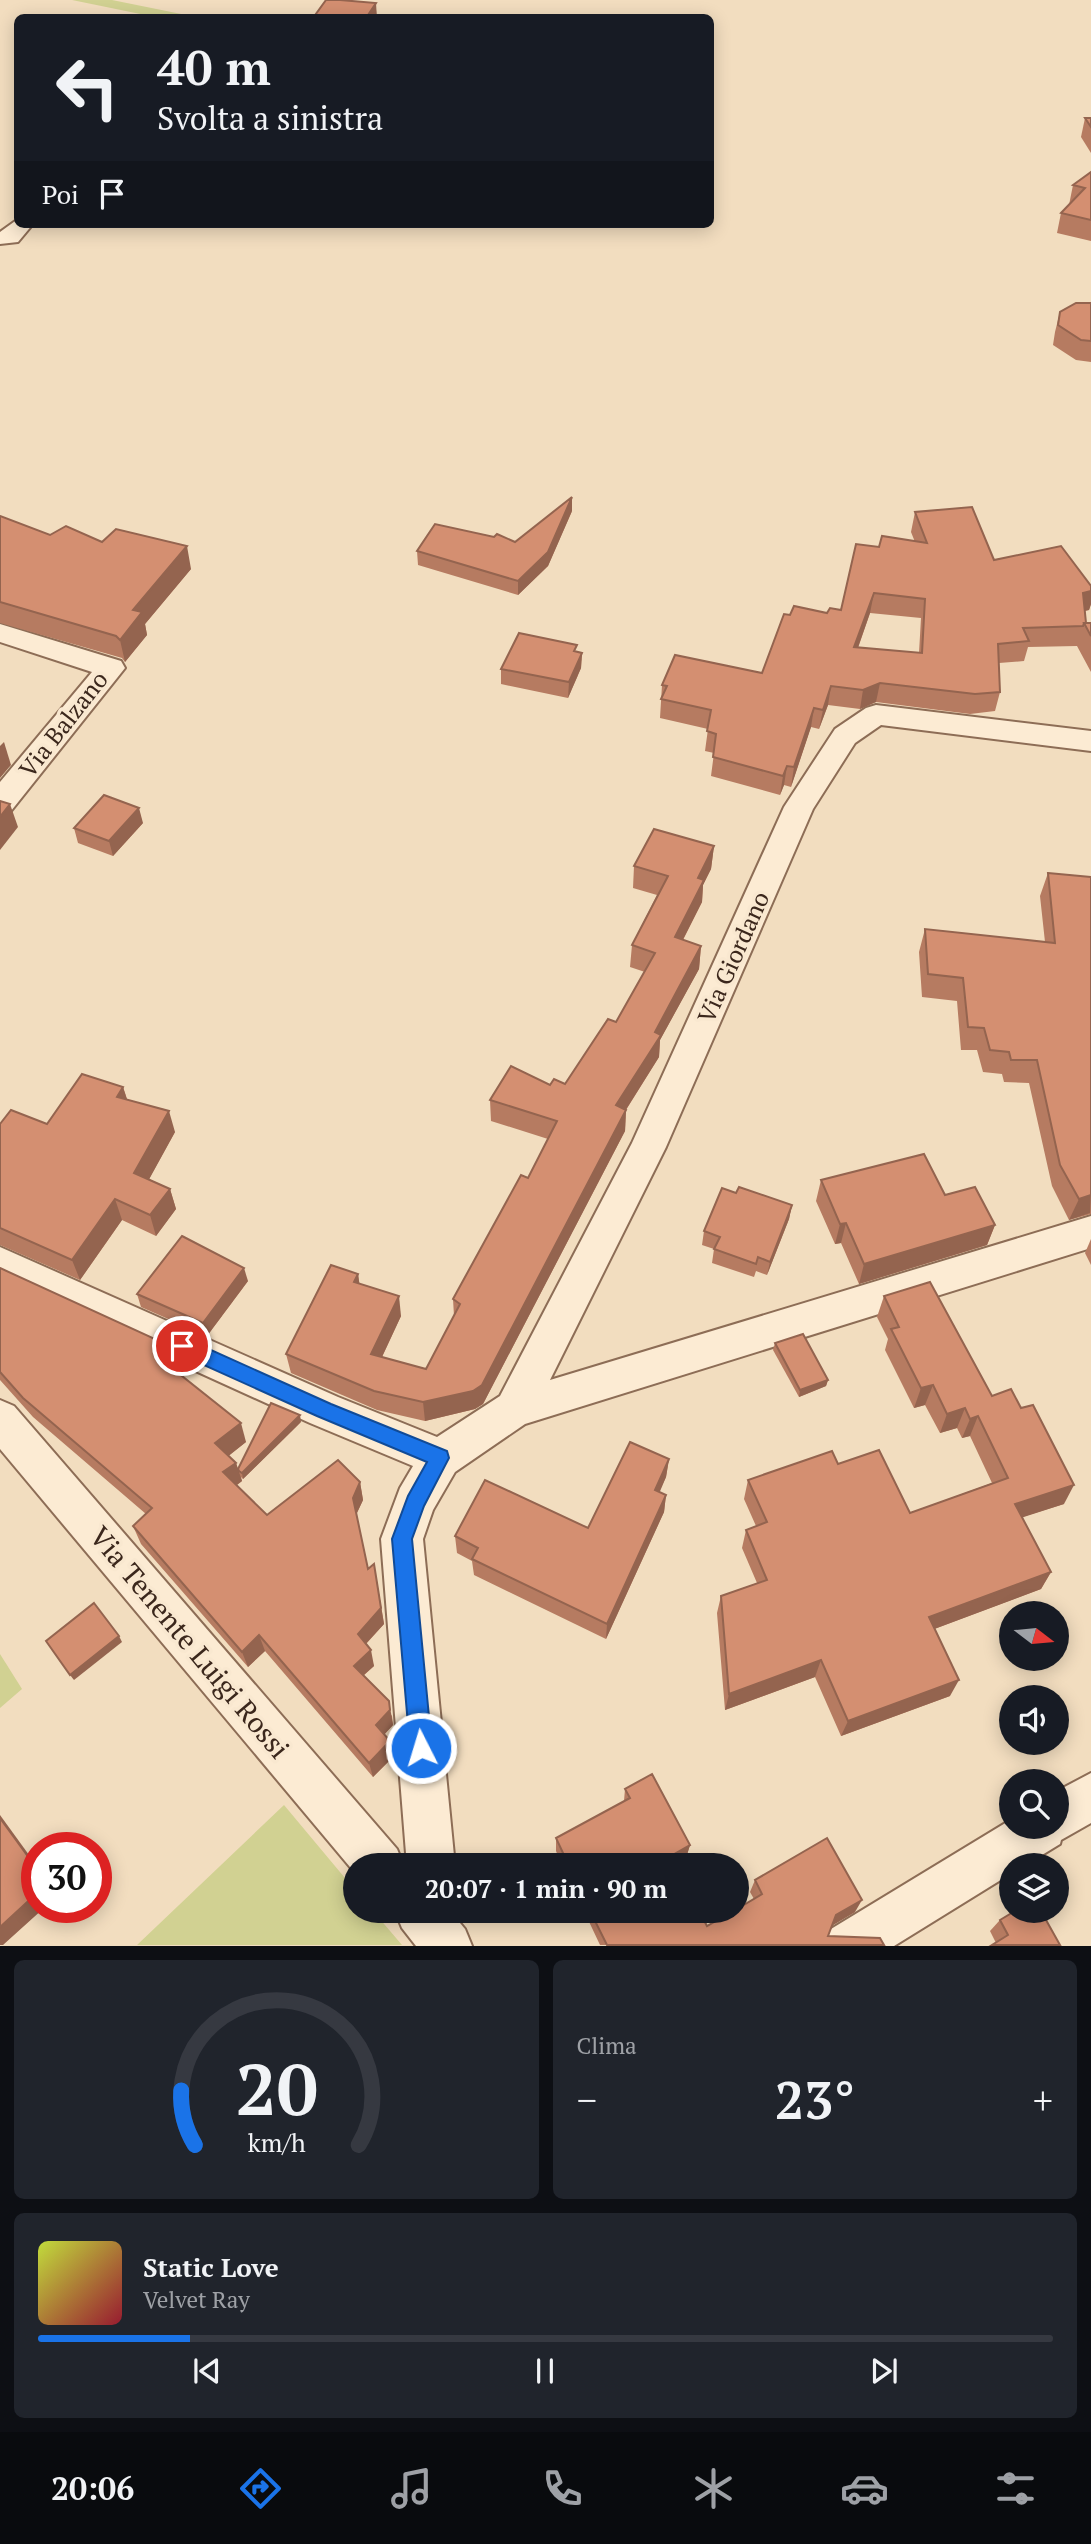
<!DOCTYPE html>
<html lang="it">
<meta charset="utf-8">
<style>
body{margin:0;font-family:"PT Serif",serif;background:#20242c;color:#f1f3f6;height:100vh;display:flex;flex-direction:column;font-size:26px;white-space:nowrap}
*{box-sizing:border-box;margin:0}
p{font-size:23px;color:#9ea1a6}
.icon{flex:none;width:38px;height:38px;fill:none;stroke:currentColor;stroke-width:2;stroke-linecap:round;stroke-linejoin:round}
.map{position:relative;height:1946px;overflow:hidden}
.side{display:flex;flex-direction:column;gap:14px;padding:14px;background:#0d0f14;flex:1}
.side>*{flex:none}
.guide{position:absolute;left:14px;top:14px;width:700px;height:214px;border-radius:10px;box-shadow:0 4px 18px #0003;background:#171b24;color:#f1f3f6;overflow:hidden}
.needle{width:46px;rotate:106deg}
.controls{position:absolute;left:999px;top:1601px;display:grid;gap:14px}
.controls a{display:grid;place-items:center;width:70px;height:70px;border-radius:50%;background:#171b24;box-shadow:0 4px 18px #0003;font-size:35px}
.speed{position:absolute;left:21px;top:1832px;display:flex;gap:14px;font-size:35px;font-weight:700;text-align:center}
.speed>*{display:grid;place-content:center;width:91px;height:91px;border-radius:50%;background:#171b24;box-shadow:0 4px 18px #0003;line-height:1}
.speed .limit{border:10px solid #d22;background:#fff;color:#111}
.pin{position:absolute;display:grid;place-items:center;width:60px;height:60px;color:#fff;margin:-30px;border:4px solid #fff;border-radius:50%;box-shadow:0 2px 7px #0007}
.me{position:absolute;width:77px;margin:-38px;rotate:355deg;stroke-linejoin:round;filter:drop-shadow(0 0 5px #0008)}
.turn{display:flex;align-items:center;gap:24px;height:147px;padding:0 28px;font-size:32px}
.turn .icon{width:91px;height:91px;stroke-width:2.5}
.turn b{display:block;font-size:49px;line-height:60px}
.then{display:flex;align-items:center;height:66px;padding:0 28px;background:#0003;gap:14px;font-size:26px}
.big{font-size:52px;font-weight:800;line-height:1.1}
.side .card{flex:1;display:flex;flex-direction:column;justify-content:center;gap:10px;min-width:0;padding:0 24px;border-radius:10px;background:#20242c}
.side .dial{align-items:center;gap:0}
.dial svg{height:182px;overflow:visible;fill:none;stroke:#363941;stroke-width:7;stroke-linecap:round;text-anchor:middle}
.dial text{fill:#f1f3f6;stroke:none}
.song{display:flex;align-items:center;gap:21px}
.cover{width:84px;height:84px;border-radius:10px;background:linear-gradient(135deg,hsl(70 70% 55%),hsl(350 70% 35%))}
.played{height:7px;border-radius:4px;background:linear-gradient(90deg,#1a73e8 15%,#363941 15%)}
.keys{display:flex;justify-content:space-around;direction:ltr}
.heat{display:flex;justify-content:space-between;align-items:center;font-size:38px;direction:ltr}
.side .tiles{flex:1;display:grid;gap:14px;grid-template-columns:1fr 1fr}
.card:last-child{grid-column:span 2}
.trip{position:absolute;left:343px;top:1853px;width:406px;height:70px;border-radius:35px;background:#171b24;box-shadow:0 4px 18px #0003;font-weight:800;line-height:70px;text-align:center}
.tab-bar{display:flex;height:112px;justify-content:space-around;align-items:center;background:#090b0e;color:#9ea1a6}
.tab-bar .icon{width:49px;height:49px}
.tab-bar .selected{color:#1a73e8}
.tab-bar b{font-size:32px;color:#f1f3f6}
.map>svg:first-child{display:block}
.green{fill:#d1d192}
.lines{fill:none;stroke-linecap:round;stroke-linejoin:round}
.minor-casing{stroke:#8d6d56;stroke-width:4}
.minor{fill:#fcebd3;fill-rule:evenodd}
.wall{fill:#b67b61;fill-rule:evenodd}
.shaded-wall{fill:#94644f}
.building{fill:#d48f71;stroke:#94644f;stroke-width:2;fill-rule:evenodd}
.route{fill:#1a73e8;stroke:#114b97;stroke-width:2}
.labels{text-anchor:middle;dominant-baseline:central;stroke-width:7;stroke-linejoin:round;paint-order:stroke}
.street-label{font-size:24px;fill:#3b271c;stroke:#f9e8d0}
.near-street-label{font-size:28px;fill:#3b271c;stroke:#f9e8d0}
</style>
<div class="map">
<svg width="1091" height="1946" viewBox="0 0 1091 1946">
<rect width="100%" height="100%" fill="#f2ddbf"/>
<g class="green">
<path d="M72,0H112L196,17H155Z"/>
<path d="M0,1654L22,1689L0,1708Z"/>
<path d="M284,1805L355,1890V1911H373L402,1945H137Z"/>
</g>
<g class="lines">
<defs>
<g id="minor">
<path d="M18,219V224H33L18,242L0,244V232Z"/>
<path d="M0,624L121,661L125,668L11,811L0,814V782L92,672L0,642Z"/>
<path d="M876,705L1091,731V751L881,725L855,743L813,809L666,1147L550,1380L1091,1216V1248L525,1424L455,1472L433,1510L423,1539L455,1866H407L381,1539L400,1488L413,1466L310,1423L0,1282V1247L338,1397L437,1437L500,1396L632,1143L784,807L835,729L866,708Z"/>
<path d="M0,1400L14,1406L397,1849L404,1866H355V1873L0,1449Z"/>
<path d="M1091,1773V1823L1061,1840L1060,1844L1024,1866H1012V1873L894,1946H824L831,1929L1012,1819V1827H1057V1791Z"/>
<path d="M395,1911H450L465,1929L472,1946H416L402,1928Z"/>
</g>
</defs>
<use href="#minor" class="minor-casing"/>
<use href="#minor" class="minor"/>
</g>
<g class="wall">
<path d="M1085,118H1091V153L1081,137Z"/>
<path d="M1091,172V241L1057,233L1061,213L1069,205L1073,185Z"/>
<path d="M1091,303V362L1076,360L1053,345L1055,332L1060,312Z"/>
<path d="M572,511L548,566L518,595L418,565L417,551L515,542Z"/>
<path d="M915,512L994,560L1091,586V604L1089,610L1085,611L1086,623H1091V672L1077,646L1028,647L1024,661L999,663L1000,692L995,711L970,714L876,702L860,709L828,705L819,729L811,727L791,787L784,785L780,795L711,776L714,753L705,751L708,729L660,718L662,685L762,673L790,615L827,613L841,610L879,547L915,542L911,532ZM870,613L921,618L919,653L858,648Z"/>
<path d="M0,516L50,535L102,542L191,569L145,624L147,635L125,662L122,658L0,623Z"/>
<path d="M577,652L582,653L581,668L568,698L501,684V669Z"/>
<path d="M143,823L113,856L78,843L74,828Z"/>
<path d="M714,846L711,869L703,885L702,902L683,940L701,946L699,969L660,1040L659,1057L626,1110L625,1131L483,1404L475,1409L425,1421L377,1410L291,1373L286,1354L358,1274L359,1283L401,1316L382,1357L426,1369L454,1316L453,1299L528,1178L548,1139L491,1121L490,1100L550,1085L565,1084L616,1022L645,972L630,967L632,945L657,895L633,888L634,866Z"/>
<path d="M1048,873L1091,877V1214L1069,1220L1052,1186L1029,1083L1004,1082L1002,1074L983,1072L977,1050H961L957,1001L922,997L919,952L925,929L1045,942L1040,896Z"/>
<path d="M123,1087L127,1099L175,1132L149,1179L170,1189L176,1209L156,1236L122,1220L80,1280L0,1245V1124H47Z"/>
<path d="M821,1180L945,1195L995,1225L987,1245L859,1284L841,1243L835,1244L816,1201Z"/>
<path d="M736,1193L792,1205L789,1219L767,1275L756,1271L754,1277L712,1263L714,1249L702,1245L704,1231Z"/>
<path d="M1091,1239V1265L1085,1253Z"/>
<path d="M0,1268L179,1350L186,1369L181,1376L246,1442L228,1456L236,1463L238,1469L301,1422L243,1479L241,1477L242,1481L237,1485L267,1515L360,1482L363,1500L356,1515L368,1569L377,1581L384,1624L366,1644L374,1666L363,1676L392,1716L393,1725L384,1735L394,1756L373,1777L265,1651L248,1667L141,1544L133,1526L146,1514L33,1417L0,1380Z"/>
<path d="M248,1281L207,1336L141,1307L137,1294Z"/>
<path d="M884,1296L992,1396L1064,1504L1022,1517L1051,1572L1041,1589L934,1629L950,1696L841,1736L815,1677L725,1710L717,1613L721,1596L757,1583L742,1548L746,1530L756,1526L744,1499L748,1480L838,1464L910,1513L992,1483L970,1436L962,1438L957,1428L940,1433L925,1405L914,1408L885,1350L888,1339L877,1317Z"/>
<path d="M775,1343L828,1380L826,1386L799,1397L773,1350Z"/>
<path d="M669,1459L666,1477L659,1492L666,1495L664,1512L606,1639L474,1575L472,1561L457,1553L455,1536L588,1528Z"/>
<path d="M625,1789L690,1845L686,1858L675,1864L676,1866H562L556,1851V1838L624,1801Z"/>
<path d="M755,1880L855,1912L832,1925L828,1936L884,1945H600L584,1911H699L707,1926L754,1899L750,1892Z"/>
<path d="M1000,1920L1060,1945L996,1943L990,1931Z"/>
</g>
<g class="shaded-wall">
<path d="M376,3L377,18H366Z"/>
<path d="M572,497V511L548,566L518,595V581Z"/>
<path d="M187,546L191,569L145,624L147,635L125,662L120,640L133,610Z"/>
<path d="M1091,591V604L1089,610L1077,612L1083,593Z"/>
<path d="M874,593L870,613L851,667L854,647Z"/>
<path d="M582,653L581,668L568,698L569,682Z"/>
<path d="M880,683L876,702L860,709L863,690Z"/>
<path d="M831,686L828,705L819,729L823,710Z"/>
<path d="M814,708L811,727L791,787L794,767Z"/>
<path d="M4,742L11,765L0,778V746Z"/>
<path d="M787,766L784,785L780,795L783,776Z"/>
<path d="M10,804L18,827L0,850V817Z"/>
<path d="M139,808L143,823L113,856L109,841Z"/>
<path d="M714,846L711,869L703,885L702,902L673,959L675,937L698,878Z"/>
<path d="M701,946L699,969L660,1040L659,1057L615,1127L616,1105Z"/>
<path d="M123,1087L130,1109L117,1097Z"/>
<path d="M626,1110L625,1131L483,1404L475,1409L425,1421L423,1402Z"/>
<path d="M169,1111L175,1132L141,1194L134,1173Z"/>
<path d="M170,1189L176,1209L156,1236L150,1215Z"/>
<path d="M1091,1195L1090,1213L1069,1220L1079,1199Z"/>
<path d="M115,1199L122,1220L80,1280L72,1260Z"/>
<path d="M792,1205L789,1219L767,1275L770,1262Z"/>
<path d="M846,1223L841,1243L835,1244L840,1224Z"/>
<path d="M995,1225L987,1245L859,1284L864,1264Z"/>
<path d="M244,1268L248,1281L207,1336L203,1323Z"/>
<path d="M358,1274L361,1294L354,1282Z"/>
<path d="M399,1296L401,1316L374,1374L371,1354Z"/>
<path d="M179,1350L186,1369L174,1384L167,1364Z"/>
<path d="M828,1380L826,1386L799,1397L800,1390Z"/>
<path d="M933,1385L925,1405L914,1408L921,1388Z"/>
<path d="M965,1408L957,1428L940,1433L947,1414Z"/>
<path d="M300,1415L301,1422L243,1479L242,1473Z"/>
<path d="M978,1416L970,1436L962,1438L970,1419Z"/>
<path d="M241,1423L246,1442L221,1462L215,1443Z"/>
<path d="M669,1459L666,1477L653,1508L655,1490Z"/>
<path d="M236,1463L242,1481L230,1490L223,1472Z"/>
<path d="M360,1482L363,1500L356,1515L353,1498Z"/>
<path d="M1074,1485L1064,1504L1005,1523L1015,1504Z"/>
<path d="M666,1495L664,1512L606,1639L607,1624Z"/>
<path d="M374,1564L384,1624L361,1649L358,1634Z"/>
<path d="M1051,1572L1041,1589L921,1634L929,1617Z"/>
<path d="M259,1635L265,1651L248,1667L242,1652Z"/>
<path d="M119,1636L122,1642L74,1680L70,1675Z"/>
<path d="M371,1650L374,1666L357,1681L354,1666Z"/>
<path d="M821,1660L815,1677L725,1710L729,1694Z"/>
<path d="M959,1680L950,1696L841,1736L848,1721Z"/>
<path d="M389,1701L393,1725L379,1740L376,1725Z"/>
<path d="M390,1741L394,1756L373,1777L369,1763Z"/>
<path d="M0,1815L37,1866V1869L0,1818Z"/>
<path d="M690,1845L686,1858L673,1866L671,1856Z"/>
<path d="M37,1893V1908H44L3,1945H0V1927Z"/>
<path d="M862,1900L855,1912L830,1927L836,1915Z"/>
</g>
<g class="building">
<path d="M326,0H340L376,3L366,18H313Z"/>
<path d="M1085,118H1091V127Z"/>
<path d="M1091,172V220L1061,213L1085,188L1073,185Z"/>
<path d="M1076,303H1091V341L1081,340L1058,325L1060,312Z"/>
<path d="M572,497L548,552L518,581L417,551L435,524L494,537L497,534L515,542Z"/>
<path d="M972,507L994,560L1061,546L1091,586V591L1083,593L1086,623H1084L1083,626L1023,628L1029,641L998,644L1000,692L975,694L880,683L863,690L831,686L823,710L814,708L794,767L787,766L783,776L713,757L716,734L707,731L711,710L661,699L667,686L662,685L675,655L762,673L784,614L790,615L794,606L827,613L830,608L841,610L856,544L879,547L882,536L927,543L915,512ZM874,593L925,599L922,653L854,647Z"/>
<path d="M0,516L50,535L66,526L102,542L116,529L187,546L133,610L142,612L120,640L116,636L0,602Z"/>
<path d="M1084,623H1091V636Z"/>
<path d="M519,633L577,645L574,651L582,653L569,682L501,669Z"/>
<path d="M104,795L139,808L109,841L74,828Z"/>
<path d="M0,801L10,804L0,817Z"/>
<path d="M654,829L714,846L698,878L704,880L675,937L701,946L655,1032L661,1035L616,1105L626,1110L482,1385L473,1391L423,1402L374,1391L286,1354L331,1265L358,1274L354,1282L399,1296L371,1354L426,1369L460,1304L453,1299L521,1175L528,1178L557,1121L490,1100L511,1066L550,1085L554,1079L565,1084L608,1019L616,1022L655,953L632,945L668,876L634,866Z"/>
<path d="M1048,873L1091,877V1195L1079,1199L1060,1165L1037,1060H1011L1009,1052L990,1050L984,1028L968,1027L963,978L928,974L925,929L1055,943Z"/>
<path d="M82,1074L123,1087L117,1097L169,1111L134,1173L170,1189L150,1215L115,1199L72,1260L0,1228V1124L11,1110L47,1124Z"/>
<path d="M924,1154L945,1195L975,1187L995,1225L864,1264L846,1223L840,1224L821,1180Z"/>
<path d="M739,1187L792,1205L770,1262L758,1257L756,1264L714,1249L720,1237L704,1231L722,1188L736,1193Z"/>
<path d="M182,1236L244,1268L203,1323L137,1294Z"/>
<path d="M0,1268L179,1350L167,1364L241,1423L215,1443L236,1463L223,1472L267,1515L338,1460L360,1482L353,1498L368,1569L374,1564L381,1608L358,1634L371,1650L354,1666L389,1701L390,1710L376,1725L390,1741L369,1763L259,1635L242,1652L133,1526L152,1508L23,1398L0,1372Z"/>
<path d="M930,1282L992,1396L1011,1389L1021,1408L1033,1405L1074,1485L1015,1504L1051,1572L929,1617L959,1680L848,1721L821,1660L729,1694L721,1596L767,1580L746,1530L767,1522L748,1480L832,1451L838,1464L879,1450L910,1513L1008,1478L978,1416L970,1419L965,1408L947,1414L933,1385L921,1388L891,1329L899,1327L884,1296Z"/>
<path d="M803,1334L828,1380L800,1390L775,1343Z"/>
<path d="M271,1403L300,1415L242,1473L239,1471L238,1469Z"/>
<path d="M630,1442L669,1459L655,1490L666,1495L607,1624L472,1559L478,1548L455,1536L485,1480L588,1528Z"/>
<path d="M94,1603L119,1636L70,1675L46,1641Z"/>
<path d="M652,1774L690,1845L671,1856L676,1866H569L556,1838L630,1798L625,1789Z"/>
<path d="M0,1818L37,1869V1893L0,1927Z"/>
<path d="M827,1838L862,1900L836,1915L828,1936L880,1938L884,1945H607L590,1911H699L707,1926L733,1911H737V1909L762,1894L755,1880Z"/>
<path d="M1015,1911H1041L1060,1945H992L1008,1935L1000,1920Z"/>
</g>
<path class="route" d="M182,1337L331,1404L447,1451L449,1458L424,1506L412,1539L432,1748L429,1756L421,1759L414,1756L410,1748L392,1539L408,1496L427,1462L317,1416L175,1352L172,1346L175,1340Z"/>
<g class="labels">
<g class="street-label">
<text transform="translate(63 724) rotate(-52)">Via Balzano</text>
<text transform="translate(733 957) rotate(-66)">Via Giordano</text>
</g>
<g class="near-street-label">
<text transform="translate(190 1642) rotate(50)">Via Tenente Luigi Rossi</text>
</g>
</g>
</svg>
<div class="controls">
<a><svg class="needle" viewBox="-14 -14 28 28"><path d="M0-13l5 13h-10z" fill="#e53935"/><path d="M0 13l5-13h-10z" fill="#9ea1a6"/></svg></a>
<a><svg class="icon" aria-label="sound" viewBox="0 0 24 24"><path d="M4 9h4l5-4v14l-5-4H4zM17 9q2 3 0 6"/></svg></a>
<a><svg class="icon" aria-label="search" viewBox="0 0 24 24"><circle cx="10" cy="10" r="6"/><path d="M15 15l6 6"/></svg></a>
<a><svg class="icon" aria-label="layers" viewBox="0 0 24 24"><path d="M12 4l9 5-9 5-9-5zM3 14l9 5 9-5"/></svg></a>
</div>
<div class="speed"><div class="limit">30</div></div>
<div class="pin" style="left:182px;top:1346px;background:#d93025"><svg class="icon" aria-label="arrive" viewBox="0 0 24 24"><path d="M6 21V4h12l-3 4 3 4H6"/></svg></div>
<svg class="me" style="left:421px;top:1748px" viewBox="-20 -20 40 40"><circle r="17" fill="#1a73e8" stroke="#fff" stroke-width="3"/><path d="M0-11L8 9 0 5-8 9z" fill="#fff"/></svg>
<div class="trip">20:07 · 1 min · 90 m</div>
<div class="guide">
<div class="turn"><svg class="icon" aria-label="left" viewBox="0 0 24 24"><path d="M17 20v-9H6M10 6l-5 5 5 5"/></svg><div><b>40 m</b>Svolta a sinistra</div></div>
<div class="then">Poi<svg class="icon" aria-label="arrive" viewBox="0 0 24 24"><path d="M6 21V4h12l-3 4 3 4H6"/></svg></div>
</div>
</div>
<section class="side">
<div class="tiles">
<div class="card dial"><svg viewBox="0 0 100 80">
<path d="M14 69A42 42 0 1 1 86 69"/>
<path d="M14 69A42 42 0 0 1 8 45" stroke="#1a73e8"/>
<text x="50" y="56" font-size="32" font-weight="700">20</text>
<text x="50" y="72" font-size="11">km/h</text>
</svg></div>
<div class="card"><p>Clima</p>
<div class="heat"><a>−</a><b class="big">23°</b><a>+</a></div>
</div>
<div class="card">
<div class="song"><i class="cover"></i><div><b>Static Love</b><p>Velvet Ray</p></div></div>
<div class="played"></div>
<div class="keys"><svg class="icon" aria-label="previous" viewBox="0 0 24 24"><path d="M18 5L8 12l10 7zM5 5v14"/></svg><svg class="icon" aria-label="pause" viewBox="0 0 24 24"><path d="M8 5v14M16 5v14"/></svg><svg class="icon" aria-label="next" viewBox="0 0 24 24"><path d="M6 5l10 7-10 7zM19 5v14"/></svg></div>
</div>
</div>
</section>
<nav class="tab-bar">
<b>20:06</b>
<svg class="icon selected" aria-label="directions" viewBox="0 0 24 24"><path d="M12 3l9 9-9 9-9-9zM9 14v-3h6M13 9l2 2-2 2"/></svg>
<svg class="icon" aria-label="music" viewBox="0 0 24 24"><path d="M9 18V5l10-2v13"/><circle cx="6" cy="18" r="3"/><circle cx="16" cy="16" r="3"/></svg>
<svg class="icon" aria-label="phone" viewBox="0 0 24 24"><path d="M5 4h4l2 5-3 2q2 4 5 5l2-3 5 2v4C11 20 4 13 5 4z"/></svg>
<svg class="icon" aria-label="climate" viewBox="0 0 24 24"><path d="M12 3v18M4 7l16 10M4 17L20 7"/></svg>
<svg class="icon" aria-label="car" viewBox="0 0 24 24"><path d="M5 17H2v-5l4-1 3-4h7l3 4 3 1v5h-3M9 17h6M6 11h13"/><circle cx="7" cy="17" r="2"/><circle cx="17" cy="17" r="2"/></svg>
<svg class="icon" aria-label="filters" viewBox="0 0 24 24"><path d="M4 7h16M4 17h16"/><circle cx="9" cy="7" r="2"/><circle cx="15" cy="17" r="2"/></svg>
</nav>
